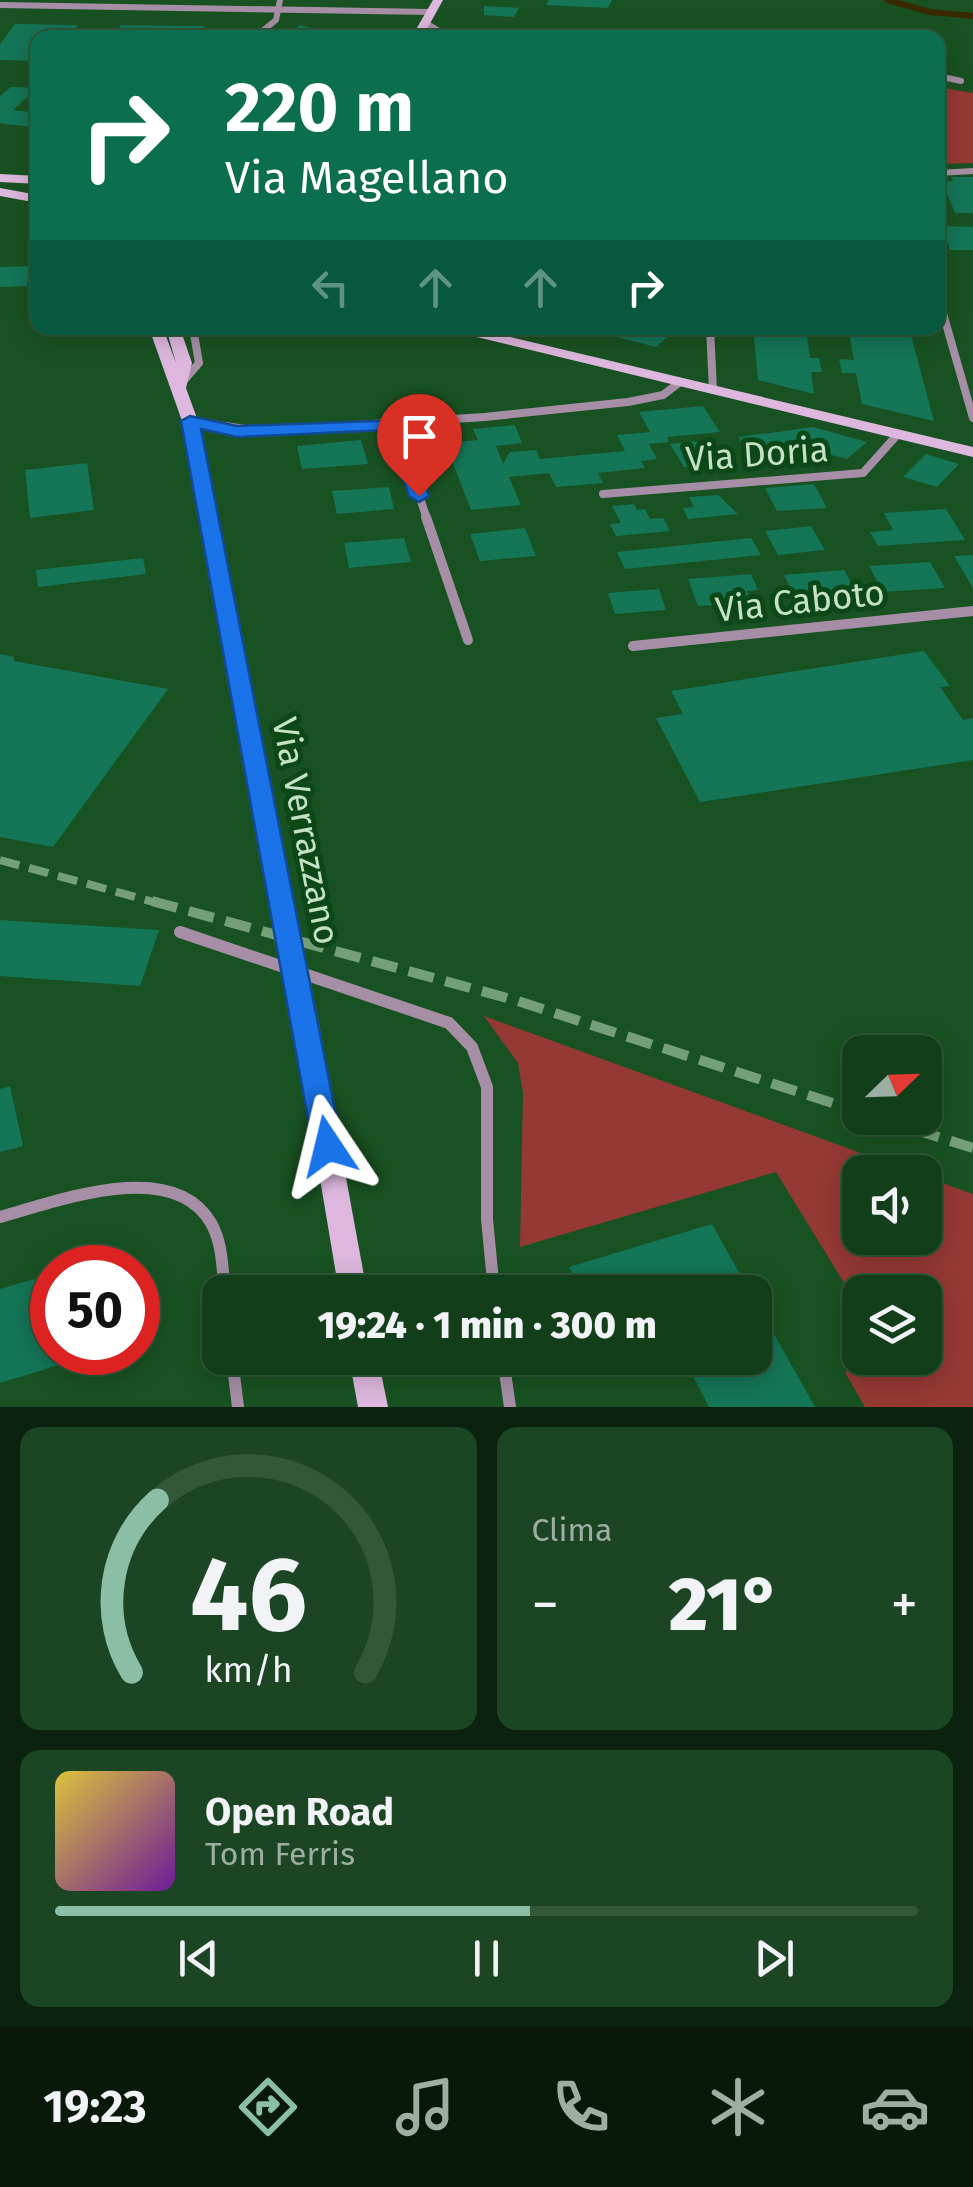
<!DOCTYPE html>
<html lang="it">
<meta charset="utf-8">
<style>
body{margin:0;font-family:"Fira Sans",sans-serif;background:#1c4523;color:#f1f3f6;height:100vh;display:flex;flex-direction:column;font-size:38px;white-space:nowrap}
*{box-sizing:border-box;margin:0}
p{font-size:32px;color:#9daea2}
.icon{flex:none;width:55px;height:55px;fill:none;stroke:currentColor;stroke-width:2;stroke-linecap:round;stroke-linejoin:round}
.map{position:relative;height:1407px;overflow:hidden}
.drawer{display:flex;flex-direction:column;gap:20px;padding:20px;background:#0a220e;flex:1}
.drawer>*{flex:none}
.banner{position:absolute;left:30px;top:30px;width:915px;height:305px;border-radius:20px;box-shadow:0 5px 25px #0003,0 0 0 2px #325739;background:#0b6e4f;color:#fff;overflow:hidden}
.needle{width:65px;rotate:67deg}
.fabs{position:absolute;left:842px;top:1035px;display:grid;gap:20px}
.fabs a{display:grid;place-items:center;width:100px;height:100px;border-radius:20px;background:#133e1a;box-shadow:0 5px 25px #0003,0 0 0 2px #325739;font-size:50px}
.speed{position:absolute;left:30px;top:1245px;display:flex;gap:20px;font-size:50px;font-weight:700;text-align:center}
.speed>*{display:grid;place-content:center;width:130px;height:130px;border-radius:50%;background:#133e1a;box-shadow:0 5px 25px #0003,0 0 0 2px #325739;line-height:1}
.speed .limit{border:15px solid #d22;background:#fff;color:#111}
.pin{position:absolute;display:grid;place-items:center;width:85px;height:85px;color:#fff;margin:-102px -42px;border-radius:50% 50% 50% 0;rotate:-45deg;box-shadow:0 0 10px #0007}
.pin .icon{rotate:45deg}
.me{position:absolute;width:110px;margin:-55px;rotate:350deg;stroke-linejoin:round;filter:drop-shadow(0 0 8px #0008)}
.turn{display:flex;align-items:center;gap:35px;height:210px;padding:0 30px;font-size:45px}
.turn .icon{width:130px;height:130px;stroke-width:2.5}
.turn b{display:block;font-size:70px;line-height:85px}
.lanes{display:flex;align-items:center;height:95px;padding:0 30px;background:#0003;justify-content:center;gap:50px;direction:ltr}
.lanes .off{opacity:.35}
.big{font-size:75px;font-weight:800;line-height:1.1}
.drawer .tile{flex:1;display:flex;flex-direction:column;justify-content:center;gap:15px;min-width:0;padding:0 35px;border-radius:20px;background:#1c4523}
.drawer .dial{align-items:center;gap:0}
.dial svg{height:260px;overflow:visible;fill:none;stroke:#325739;stroke-width:7;stroke-linecap:round;text-anchor:middle}
.dial text{fill:#f1f3f6;stroke:none}
.song{display:flex;align-items:center;gap:30px}
.cover{width:120px;height:120px;border-radius:15px;background:linear-gradient(135deg,hsl(50 70% 55%),hsl(280 70% 35%))}
.played{height:10px;border-radius:5px;background:linear-gradient(90deg,#8abfa5 55%,#325739 55%)}
.keys{display:flex;justify-content:space-around;direction:ltr}
.heat{display:flex;justify-content:space-between;align-items:center;font-size:55px;direction:ltr}
.drawer .tiles{flex:1;display:grid;gap:20px;grid-template-columns:1fr 1fr}
.tile:last-child{grid-column:span 2}
.trip{position:absolute;left:202px;top:1275px;width:570px;height:100px;border-radius:20px;background:#133e1a;box-shadow:0 5px 25px #0003,0 0 0 2px #325739;font-weight:800;line-height:100px;text-align:center}
.tab-bar{display:flex;height:160px;justify-content:space-around;align-items:center;background:#08190a;color:#9daea2}
.tab-bar .icon{width:70px;height:70px}
.tab-bar .selected{color:#8abfa5}
.tab-bar b{font-size:45px;color:#f1f3f6}
.map>svg:first-child{display:block}
.green{fill:#953934}
.lines{fill:none;stroke-linecap:round;stroke-linejoin:round}
.stream{stroke:#392900;stroke-width:6}
.building{fill:#147557}
.street-far3{stroke:#a68fa6;stroke-width:6}
.street-far2{stroke:#a68fa6;stroke-width:8}
.street-far1{stroke:#a68fa6;stroke-width:10}
.street{stroke:#a68fa6;stroke-width:12}
.secondary{fill:#ddb7dd;fill-rule:evenodd}
.rail-far1{stroke:#759f79;stroke-width:8;stroke-dasharray:20 10;stroke-linecap:butt}
.rail{stroke:#759f79;stroke-width:10;stroke-dasharray:26 12;stroke-linecap:butt}
.secondary-bridge-far1{stroke:#ddb7dd;stroke-width:20}
.secondary-bridge{stroke:#ddb7dd;stroke-width:26}
.route{fill:#1a73e8;stroke:#114b97;stroke-width:2.5}
.labels{text-anchor:middle;dominant-baseline:central;stroke-width:10;stroke-linejoin:round;paint-order:stroke}
.street-label{font-size:35px;fill:#c5e2c6;stroke:#0b4717}
</style>
<div class="map">
<svg width="973" height="1407" viewBox="0 0 973 1407">
<rect width="100%" height="100%" fill="#195222"/>
<g class="green">
<path d="M938,87L973,93V163L938,164Z"/>
<path d="M484,1016L913,1172H860V1238H925V1177L973,1194V1407H865L845,1372L889,1358H925V1292H860V1309L776,1172L520,1247L523,1093L518,1063Z"/>
</g>
<g class="lines">
<path class="stream" d="M887,0L930,12L973,16"/>
</g>
<g class="building">
<path d="M549,0H612L608,8L546,5Z"/>
<path d="M484,6L519,8L514,17L484,15Z"/>
<path d="M15,24L78,25L69,38H38V61L0,60V44Z"/>
<path d="M121,25L205,26L199,38H113Z"/>
<path d="M300,25L314,29L331,31L322,38L287,35Z"/>
<path d="M11,87L38,88V94L32,93L13,110L38,113V128L0,123V96Z"/>
<path d="M951,177H973V213H955L942,181H953Z"/>
<path d="M943,226L973,227V250H950Z"/>
<path d="M29,266L27,286L0,287V267Z"/>
<path d="M582,328H677L656,347Z"/>
<path d="M753,328H806L810,358H819L822,372H811L814,394L758,380Z"/>
<path d="M848,328H909L934,421L862,404L856,373H842L839,359L854,360Z"/>
<path d="M703,406L720,432L667,437L669,442L649,444L657,459L641,461L645,468L598,473L603,483L556,487L549,473L509,477L521,505L471,510L445,443L478,440L473,429L515,425L522,443L496,446L503,464L510,452L536,450L540,459L625,451L617,435L650,432L639,412Z"/>
<path d="M813,427L867,442L847,459L812,450L810,457L747,459L739,437Z"/>
<path d="M361,440L368,464L302,469L297,446Z"/>
<path d="M700,441L715,463L684,467L670,444Z"/>
<path d="M926,454L959,464L937,487L903,477Z"/>
<path d="M87,463L94,510L30,518L25,470Z"/>
<path d="M814,484L827,508L777,511L765,488Z"/>
<path d="M389,487L394,509L337,514L332,491Z"/>
<path d="M718,495L738,514L688,519L683,508L694,507L689,497Z"/>
<path d="M634,504L637,510L645,509L650,519L663,518L670,531L616,536L610,524L621,523L612,506Z"/>
<path d="M946,509L965,540L878,546L870,532L893,530L884,513Z"/>
<path d="M811,526L825,550L778,555L765,531Z"/>
<path d="M525,528L536,556L480,561L470,534Z"/>
<path d="M404,538L411,562L349,568L344,543Z"/>
<path d="M751,538L761,555L625,569L617,552Z"/>
<path d="M973,555V588L954,556Z"/>
<path d="M143,558L146,574L38,587L36,570Z"/>
<path d="M930,562L945,588L883,592L869,566Z"/>
<path d="M844,570L858,594L797,600L784,575Z"/>
<path d="M751,574L758,590L747,591L752,602L698,606L688,579Z"/>
<path d="M659,589L666,610L615,614L608,593Z"/>
<path d="M924,651L950,686L940,687L963,720L973,718V760L700,802L656,718L683,714L671,691Z"/>
<path d="M0,654L14,657V661L168,689L53,847L0,837Z"/>
<path d="M0,920L159,930L140,986L0,976Z"/>
<path d="M10,1086L23,1146L0,1152V1089Z"/>
<path d="M712,1224L750,1292H582L569,1267Z"/>
<path d="M52,1274V1352L99,1353L0,1383V1289Z"/>
<path d="M755,1301L796,1373L815,1407H709L684,1358H755Z"/>
</g>
<g class="lines">
<g class="street-far3">
<path d="M0,5L431,12"/>
<path d="M426,23L439,31L437,38"/>
<path d="M254,38L276,20L280,0"/>
<path d="M938,76L961,81"/>
<path d="M938,173L973,171"/>
</g>
<g class="street-far2">
<path d="M938,296L973,418"/>
<path d="M710,328L713,390"/>
<path d="M181,384L199,363L193,328"/>
<path d="M190,421L259,431L485,417L628,402L663,395L680,382"/>
<path d="M395,424L427,519"/>
<path d="M603,494L863,473L897,435"/>
</g>
<g class="street-far1">
<path d="M426,517L468,640"/>
<path d="M633,646L973,611"/>
</g>
<g class="street">
<path d="M180,932L449,1023L472,1047L487,1087V1219L494,1292"/>
<path d="M0,1217C55,1202 173,1156 211,1223C223,1244 222,1269 225,1292"/>
<path d="M232,1358L238,1407"/>
<path d="M503,1358L510,1407"/>
</g>
<g class="secondary">
<path d="M433,0H443L422,38H411Z"/>
<path d="M0,174L38,176V184L0,182Z"/>
<path d="M0,188L38,195V203L0,196Z"/>
<path d="M149,328H163L176,363L166,328H180L192,363L186,388L198,421L286,872L283,877H267L264,872L182,421Z"/>
<path d="M449,328H472L973,447V457L456,332Z"/>
<path d="M308,1027L317,1030L320,1036L367,1292H339L296,1036L299,1030Z"/>
<path d="M349,1358H378L388,1407H358Z"/>
</g>
<path class="rail-far1" d="M0,860L161,904"/>
<g class="rail">
<path d="M152,901L518,1001L860,1112"/>
<path d="M878,1118L973,1148"/>
</g>
<path class="secondary-bridge-far1" d="M275,872L281,904"/>
<path class="secondary-bridge" d="M281,901L308,1036"/>
</g>
<path class="route" d="M190,416L237,426L401,420L429,496L419,502L409,496L387,430L237,437L201,429L342,1146L338,1154H317L313,1146L181,421Z"/>
<g class="labels">
<g class="street-label">
<text transform="translate(757 454) rotate(-4)">Via Doria</text>
<text transform="translate(800 601) rotate(-6)">Via Caboto</text>
<text transform="translate(306 831) rotate(79)">Via Verrazzano</text>
</g>
</g>
</svg>
<div class="fabs">
<a><svg class="needle" viewBox="-14 -14 28 28"><path d="M0-13l5 13h-10z" fill="#e53935"/><path d="M0 13l5-13h-10z" fill="#9daea2"/></svg></a>
<a><svg class="icon" aria-label="sound" viewBox="0 0 24 24"><path d="M4 9h4l5-4v14l-5-4H4zM17 9q2 3 0 6"/></svg></a>
<a><svg class="icon" aria-label="layers" viewBox="0 0 24 24"><path d="M12 4l9 5-9 5-9-5zM3 14l9 5 9-5"/></svg></a>
</div>
<div class="speed"><div class="limit">50</div></div>
<div class="pin" style="left:419px;top:496px;background:#d93025"><svg class="icon" aria-label="arrive" viewBox="0 0 24 24"><path d="M6 21V4h12l-3 4 3 4H6"/></svg></div>
<svg class="me" style="left:328px;top:1146px" viewBox="-20 -20 40 40"><path d="M0-17L14 15 0 8-14 15z" fill="#1a73e8" stroke="#fff" stroke-width="4"/></svg>
<div class="trip">19:24 · 1 min · 300 m</div>
<div class="banner">
<div class="turn"><svg class="icon" aria-label="right" viewBox="0 0 24 24"><path d="M7 20v-9h11M14 6l5 5-5 5"/></svg><div><b>220 m</b>Via Magellano</div></div>
<div class="lanes"><svg class="icon off" aria-label="left" viewBox="0 0 24 24"><path d="M17 20v-9H6M10 6l-5 5 5 5"/></svg><svg class="icon off" aria-label="ahead" viewBox="0 0 24 24"><path d="M12 20V5M6 11l6-6 6 6"/></svg><svg class="icon off" aria-label="ahead" viewBox="0 0 24 24"><path d="M12 20V5M6 11l6-6 6 6"/></svg><svg class="icon" aria-label="right" viewBox="0 0 24 24"><path d="M7 20v-9h11M14 6l5 5-5 5"/></svg></div>
</div>
</div>
<section class="drawer">
<div class="tiles">
<div class="tile dial"><svg viewBox="0 0 100 80">
<path d="M14 69A42 42 0 1 1 86 69"/>
<path d="M14 69A42 42 0 0 1 22 16" stroke="#8abfa5"/>
<text x="50" y="56" font-size="32" font-weight="700">46</text>
<text x="50" y="72" font-size="11">km/h</text>
</svg></div>
<div class="tile"><p>Clima</p>
<div class="heat"><a>−</a><b class="big">21°</b><a>+</a></div>
</div>
<div class="tile">
<div class="song"><i class="cover"></i><div><b>Open Road</b><p>Tom Ferris</p></div></div>
<div class="played"></div>
<div class="keys"><svg class="icon" aria-label="previous" viewBox="0 0 24 24"><path d="M18 5L8 12l10 7zM5 5v14"/></svg><svg class="icon" aria-label="pause" viewBox="0 0 24 24"><path d="M8 5v14M16 5v14"/></svg><svg class="icon" aria-label="next" viewBox="0 0 24 24"><path d="M6 5l10 7-10 7zM19 5v14"/></svg></div>
</div>
</div>
</section>
<nav class="tab-bar">
<b>19:23</b>
<svg class="icon selected" aria-label="directions" viewBox="0 0 24 24"><path d="M12 3l9 9-9 9-9-9zM9 14v-3h6M13 9l2 2-2 2"/></svg>
<svg class="icon" aria-label="music" viewBox="0 0 24 24"><path d="M9 18V5l10-2v13"/><circle cx="6" cy="18" r="3"/><circle cx="16" cy="16" r="3"/></svg>
<svg class="icon" aria-label="phone" viewBox="0 0 24 24"><path d="M5 4h4l2 5-3 2q2 4 5 5l2-3 5 2v4C11 20 4 13 5 4z"/></svg>
<svg class="icon" aria-label="climate" viewBox="0 0 24 24"><path d="M12 3v18M4 7l16 10M4 17L20 7"/></svg>
<svg class="icon" aria-label="car" viewBox="0 0 24 24"><path d="M5 17H2v-5l4-1 3-4h7l3 4 3 1v5h-3M9 17h6M6 11h13"/><circle cx="7" cy="17" r="2"/><circle cx="17" cy="17" r="2"/></svg>
</nav>
